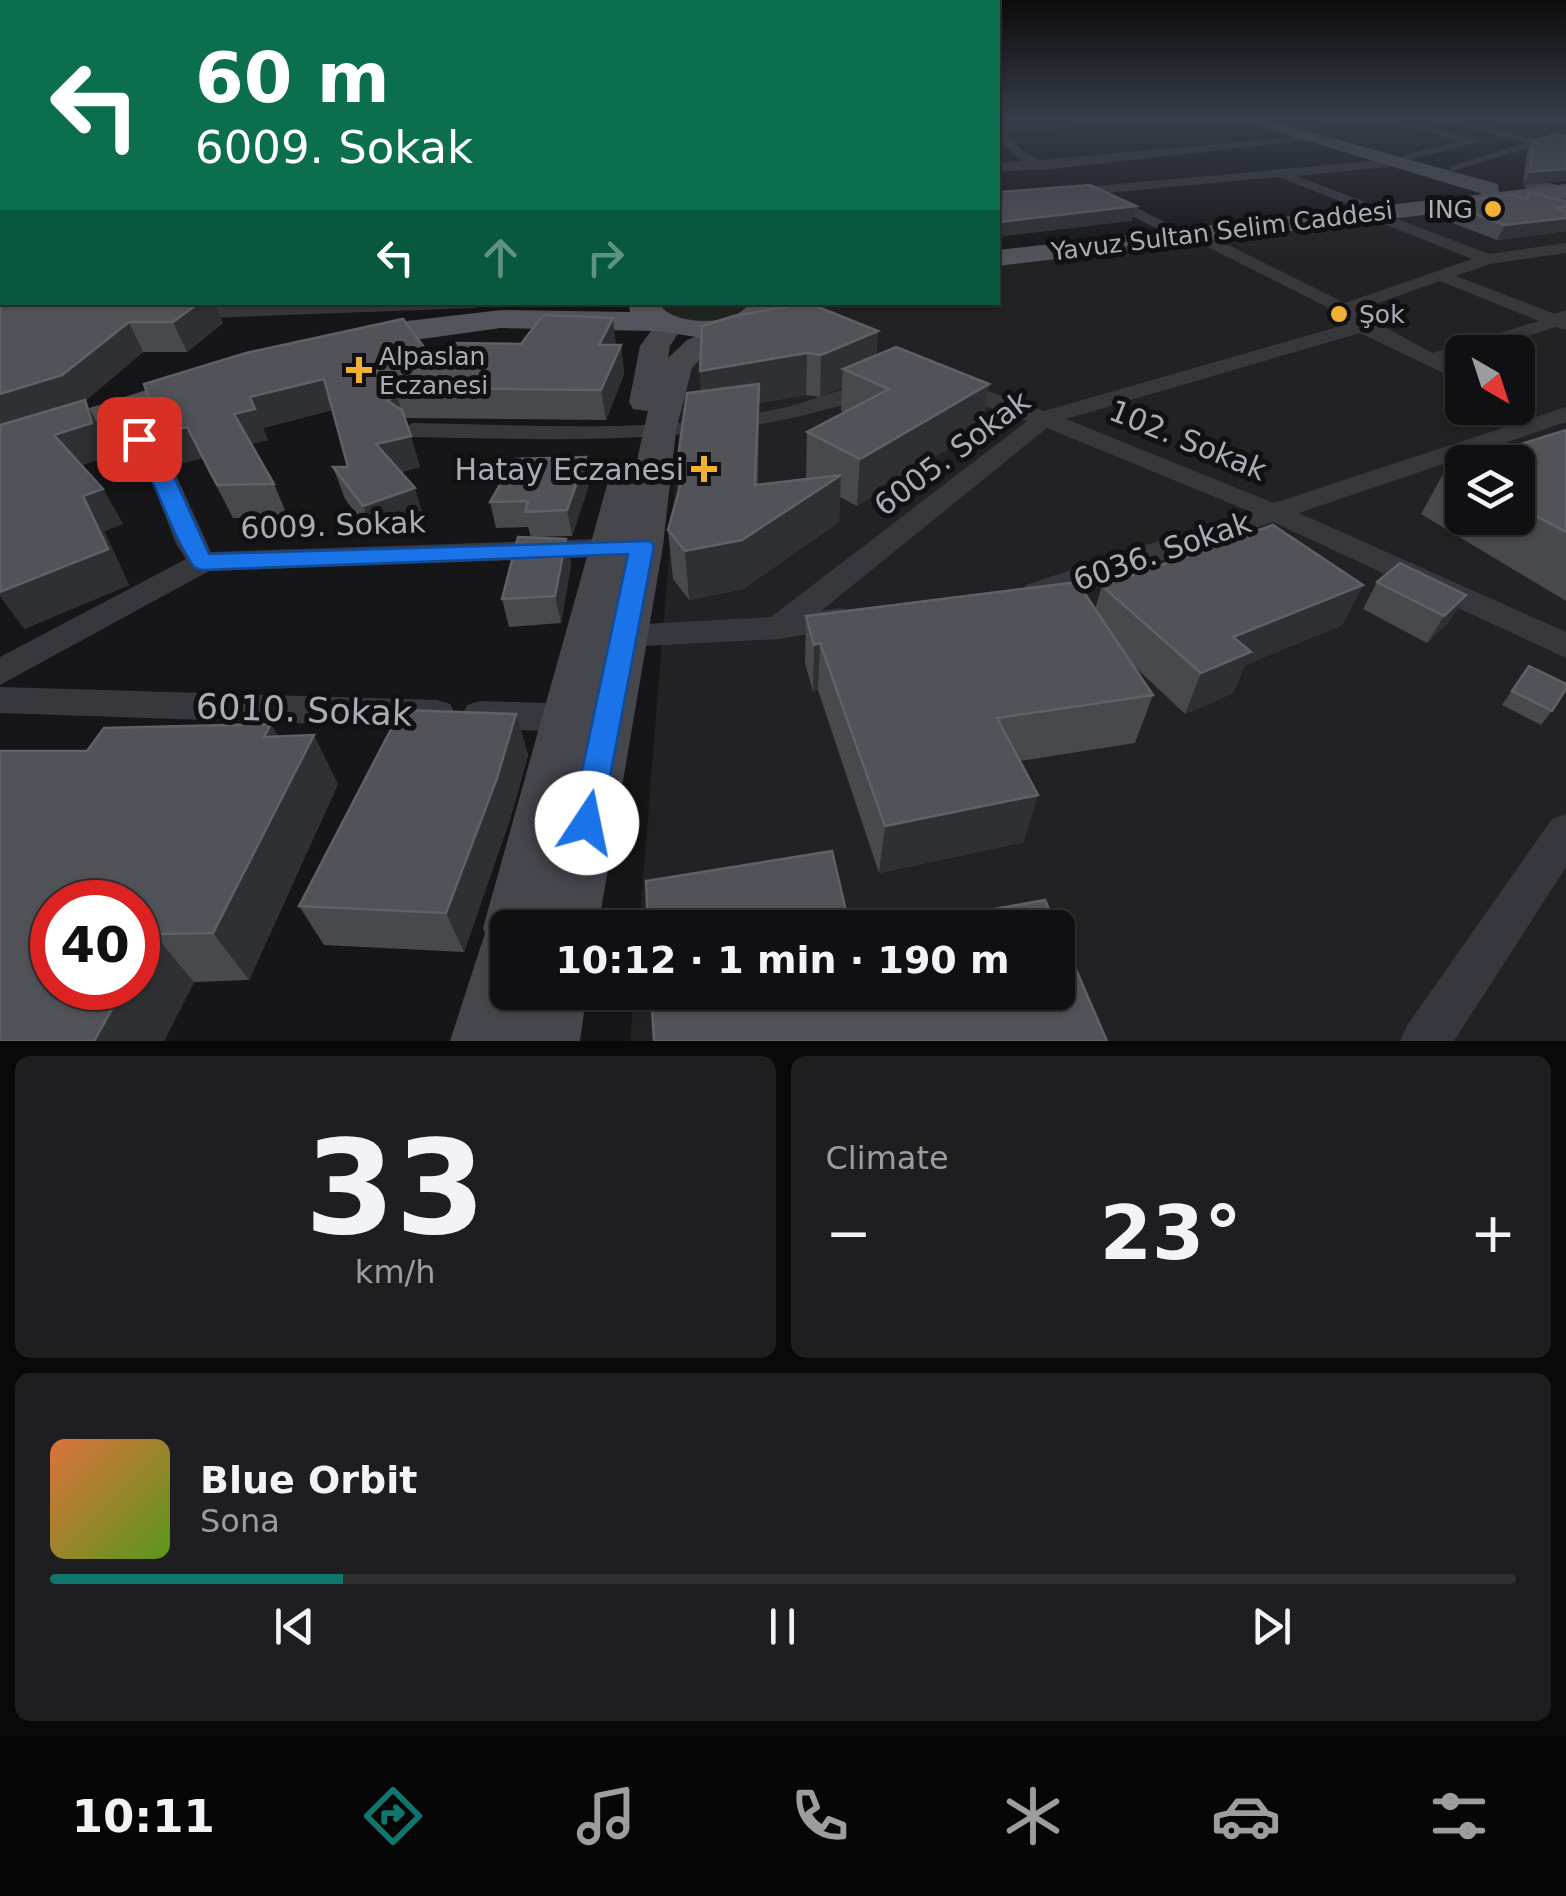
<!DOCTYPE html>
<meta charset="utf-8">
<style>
body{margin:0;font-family:"DejaVu Sans",sans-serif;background:#1e1e20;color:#f1f3f6;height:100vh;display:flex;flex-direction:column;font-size:38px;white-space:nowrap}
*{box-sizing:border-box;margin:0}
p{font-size:32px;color:#9c9d9f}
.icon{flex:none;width:55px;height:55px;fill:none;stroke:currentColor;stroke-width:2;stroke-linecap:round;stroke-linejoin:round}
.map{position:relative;height:1041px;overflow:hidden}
.sheet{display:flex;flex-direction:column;gap:15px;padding:15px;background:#09090a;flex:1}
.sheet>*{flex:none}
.guide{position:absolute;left:0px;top:0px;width:1000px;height:305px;box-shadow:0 2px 8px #0004,0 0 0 2px #303032;background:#0b6e4f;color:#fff;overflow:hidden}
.needle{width:65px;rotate:141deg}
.fabs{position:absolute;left:1445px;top:335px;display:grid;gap:20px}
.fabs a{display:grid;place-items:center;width:90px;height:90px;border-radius:15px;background:#101012;box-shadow:0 2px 8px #0004,0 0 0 2px #303032;font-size:50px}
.speed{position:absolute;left:30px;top:880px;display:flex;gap:20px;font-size:50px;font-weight:700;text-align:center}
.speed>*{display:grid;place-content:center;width:130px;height:130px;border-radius:50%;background:#101012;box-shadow:0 2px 8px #0004,0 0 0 2px #303032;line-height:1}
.speed .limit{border:15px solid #d22;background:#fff;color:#111}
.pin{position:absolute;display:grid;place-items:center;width:85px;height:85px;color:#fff;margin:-42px;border-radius:20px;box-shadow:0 5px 15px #0006}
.me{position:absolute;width:110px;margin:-55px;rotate:11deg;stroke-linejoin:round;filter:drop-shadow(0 0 8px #0008)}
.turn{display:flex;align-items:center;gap:35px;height:210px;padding:0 30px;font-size:45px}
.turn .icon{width:130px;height:130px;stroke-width:2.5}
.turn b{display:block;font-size:70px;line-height:85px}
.lanes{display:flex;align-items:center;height:95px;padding:0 30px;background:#0003;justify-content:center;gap:50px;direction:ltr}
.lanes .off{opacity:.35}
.big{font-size:75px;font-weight:600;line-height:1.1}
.sheet .card{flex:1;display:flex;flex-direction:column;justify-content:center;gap:15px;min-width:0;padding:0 35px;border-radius:15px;background:#1e1e20}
.sheet .dial{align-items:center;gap:0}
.dial b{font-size:130px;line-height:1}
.song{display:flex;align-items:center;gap:30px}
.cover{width:120px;height:120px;border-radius:15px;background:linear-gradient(135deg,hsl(20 70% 55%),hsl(90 70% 35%))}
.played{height:10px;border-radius:5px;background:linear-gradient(90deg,#0f766e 20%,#303032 20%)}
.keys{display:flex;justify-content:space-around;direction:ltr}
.heat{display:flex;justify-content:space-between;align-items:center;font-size:55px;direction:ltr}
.sheet .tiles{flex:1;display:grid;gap:15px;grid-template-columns:1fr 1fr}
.card:last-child{grid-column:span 2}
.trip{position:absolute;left:490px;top:910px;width:585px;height:100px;border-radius:15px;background:#101012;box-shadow:0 2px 8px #0004,0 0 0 2px #303032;font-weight:600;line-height:100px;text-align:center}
.tabs{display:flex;height:160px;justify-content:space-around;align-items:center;background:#060607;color:#9c9d9f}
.tabs .icon{width:70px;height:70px}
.tabs .on{color:#0f766e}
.tabs b{font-size:45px;color:#f1f3f6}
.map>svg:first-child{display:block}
.built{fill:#222225;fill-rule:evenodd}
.green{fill:#1e261f}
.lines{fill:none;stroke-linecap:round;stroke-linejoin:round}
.street{fill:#37383d;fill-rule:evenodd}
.secondary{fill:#45474d;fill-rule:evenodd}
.primary{fill:#53555c;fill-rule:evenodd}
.wall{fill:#47494d;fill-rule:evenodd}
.shaded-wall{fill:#2f3033}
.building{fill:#525359;stroke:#5f6168;stroke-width:2.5}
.route{fill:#1a73e8;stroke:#114b97;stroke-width:2.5}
.poi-dot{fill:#f2b134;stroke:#111113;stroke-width:4}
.labels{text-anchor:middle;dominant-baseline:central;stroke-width:10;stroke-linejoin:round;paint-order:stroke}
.far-poi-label{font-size:25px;fill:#a8adb8;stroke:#111113;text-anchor:start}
.far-street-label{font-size:25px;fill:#a8adb8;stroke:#111113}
.street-label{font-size:30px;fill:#a8adb8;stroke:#111113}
.poi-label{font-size:30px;fill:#a8adb8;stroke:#111113;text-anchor:end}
.near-street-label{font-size:35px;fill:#a8adb8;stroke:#111113}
</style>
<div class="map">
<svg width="1566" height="1041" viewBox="0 0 1566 1041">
<rect width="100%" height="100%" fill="#161618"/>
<path class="built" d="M1476,202L1566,216V1041H630L634,993L1058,992V928L639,927L684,371L709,345L767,320L822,303L998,302V258ZM1462,352H1518V408H1462ZM1462,462H1518V518H1462Z"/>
<path class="green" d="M662,303H748L741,314C714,325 684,326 661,309Z"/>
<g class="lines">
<g class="street">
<path d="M1121,118H1165L1008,133L1021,150L1039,160L1321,135L1327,138L1042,170L998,171V163L1023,161C1009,153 998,139 998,123L1004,126Z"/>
<path d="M1338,118H1360L1297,131L1291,128Z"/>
<path d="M1435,118L1449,119L1426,126L1482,141L1404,161V155L1461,141L1405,126Z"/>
<path d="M1457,119L1542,141L1544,143L1450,172V166L1525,143L1453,124Z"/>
<path d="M1395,159L1399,160V166L1296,176L1363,201L1365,204L1358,208L1278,177L1107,193L1169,224L1172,227L1164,232L1097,199L1096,194L998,203V195Z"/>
<path d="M1364,210H1374L1489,254L1566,243V253L1490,264L1456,276L1555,314L1566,310V330L1556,327L1480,352H1462V358L1449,361L1462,368V382L1360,333L1066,419L1274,503L1566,407V422L1299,513L1566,632V658L1273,522L1048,599H1026L1022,592L1026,585L1249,511L1047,428L821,611L841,608L852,611L857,619L852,627L779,639L624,647L613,644L608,636L613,628L624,625L771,617L1027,421L943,391L940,386L943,381H959L1044,411L1348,324L1325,306L1188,237V231H1200L1345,303L1472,259L1364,216ZM1440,281L1539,321L1432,353L1356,311Z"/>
<path d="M312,302H484L475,308L181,319L172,313L181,307Z"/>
<path d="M876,379L887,386L884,391C732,448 573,440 413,437L401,430L413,423C532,425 656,434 773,410C809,403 841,388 876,379Z"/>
<path d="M118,402L126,404L173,468L211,552L626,538L636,541L640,547L636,553L626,556L209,571L0,685V657L186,559L176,544L147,468L107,409Z"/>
<path d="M0,687L437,700L450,704L455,714L450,724L437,728L0,713Z"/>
<path d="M480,701L577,704L590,708L595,718L590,728L577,732L480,729L467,725L462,715L467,705Z"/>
<path d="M1566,814V867L1454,1041H1400L1408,1024L1552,819Z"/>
</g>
<g class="secondary">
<path d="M1534,179L1566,187V199L1527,189L1524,185Z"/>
<path d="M745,315L759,323L755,329L707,352L692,368L676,431L663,546L598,928H508V992H587L580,1041H450L485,933L483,928L609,478L615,470L635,469L648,411L633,409L629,402L640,346L659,320H679L683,326L670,346L668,358L687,340Z"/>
</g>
<g class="primary">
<path d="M1232,118H1259L1498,184L1499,192L1566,184V198L998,266V250L1483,194Z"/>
<path d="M628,302H658C669,323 710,324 731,317C740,314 744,308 751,304C759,300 774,302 783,302L771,320L757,329L709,339L658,331L501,328L407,341L351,353L339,350L335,343L339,336L407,321L501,310L630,312Z"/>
<path d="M207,371L220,374L225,382L220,390L0,461V436Z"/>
</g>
</g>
<g class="wall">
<rect x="0" y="118" width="2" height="87"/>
<path d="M1566,136L1523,185L1527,152L1533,140Z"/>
<path d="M1529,193L1566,201V231L1497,240L1437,217L1443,203L1526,199Z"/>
<path d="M2,208V244H0V209Z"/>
<path d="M2,302H214L223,323L187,352H143L85,401L102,432L110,456L82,465L103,489L123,524L104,531L129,585L24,629Z"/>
<path d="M878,331L876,355L989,384L982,427L857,506L840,497L839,522L743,589L689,600L673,579L668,530L678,493L676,472L701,391L700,371ZM842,387L841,411L844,413L807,432L806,478L808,479L758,485L759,403L806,395L820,397Z"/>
<path d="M621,345L624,374L606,420L405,418L420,467L401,472L425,521L375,539L345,499L333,467H348L332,410L263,428L268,440L251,444L274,484L288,517L233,518L202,458L176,465L161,434L438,366Z"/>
<path d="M1566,430V601L1421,514L1447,467ZM1462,462H1518V518H1462Z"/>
<path d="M586,457L590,482L572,536L531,537L528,527L496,528L490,502Z"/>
<path d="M566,539L571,565L561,623L509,627L502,599Z"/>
<path d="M1400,563L1449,622L1427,643L1363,609L1377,582Z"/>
<path d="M1363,585L1342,625L1245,665L1233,693L1185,714L1132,664L1153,695L1135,743L1020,761L1024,842L879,873L818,690L813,692L805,663L806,616L1095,609L1102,586Z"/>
<path d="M1529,666L1552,711L1541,725L1502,705Z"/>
<path d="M516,714L528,755L510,819L464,952L324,945L299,906Z"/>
<path d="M271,724L278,736L338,784L249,980L194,982L164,1041L87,751Z"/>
</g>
<g class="shaded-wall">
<path d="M1566,169V181L1523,185L1530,172Z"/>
<path d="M1136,206L1132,221L998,237V222Z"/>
<path d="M1566,218V231L1497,240L1505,225Z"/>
<path d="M200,302H214L223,323L187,352L173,322Z"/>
<path d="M613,318L616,345H599Z"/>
<path d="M129,322L143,352L85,401L102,432L110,456L73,468L0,433V394Z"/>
<path d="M878,331L875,372L843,369L842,387L820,397L821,355Z"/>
<path d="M621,345L624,374L606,420L601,390Z"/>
<path d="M807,353L806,395L759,403L756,530L841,475L839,522L743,589L689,600L685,551L703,414L700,371Z"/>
<path d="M324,379L334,409L263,428L268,440L247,445L234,414L250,397Z"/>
<path d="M989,384L982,427L857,506L860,459Z"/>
<path d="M396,393L405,423L388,401Z"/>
<path d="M187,427L202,458L176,465L161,434Z"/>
<path d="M411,436L420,467L387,475L376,444Z"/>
<path d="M586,457L590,482L572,536L567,510Z"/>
<path d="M415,488L425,521L375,539L363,506Z"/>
<path d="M103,489L123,524L104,531L129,585L24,629L0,596V592L83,496Z"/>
<path d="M566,539L571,565L561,623L555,596Z"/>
<path d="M1363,585L1342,625L1245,665L1233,693L1185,714L1201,673L1233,637Z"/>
<path d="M1466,595L1449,622L1427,643L1444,616Z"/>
<path d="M820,643L818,690L813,692L814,645Z"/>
<path d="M516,714L528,755L510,819L464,952L446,913Z"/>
<path d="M271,724L296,770L314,735L338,784L249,980L213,933L264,737Z"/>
<path d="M1038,795L1024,842L879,873L885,826Z"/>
<path d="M154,934L194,982L164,1041H94L124,988H138V964Z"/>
</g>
<g class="building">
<rect x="0" y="118" width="2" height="71"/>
<path d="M1559,134L1566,136V169L1530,172L1533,140Z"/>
<path d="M1090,185L1136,206L998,222V188L1000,192Z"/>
<path d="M1529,193L1566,201V207L1555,208L1566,211V218L1505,225L1443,203L1513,195L1527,199Z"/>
<path d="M2,208V225H0V209Z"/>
<path d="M0,302H200L173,322H129L62,375L0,394Z"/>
<path d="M808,303L878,331L821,355L807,353L700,371L702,326L734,316Z"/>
<path d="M543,315L613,318L599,345H621L601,390L395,388L396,393L388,401L402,410L411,436L376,444L415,488L363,506L333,467H348L324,379L250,397L255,409L234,414L274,484L217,485L187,427L161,434L144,384L246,353L403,319L438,366L456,343L521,344Z"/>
<path d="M896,347L989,384L860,459L807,432L889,389L843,369Z"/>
<path d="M759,384L755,485L841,475L742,540L685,551L668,530L684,472H676L687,393Z"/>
<path d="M85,400L92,423L54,435L103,489L83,496L108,549L0,592V425Z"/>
<path d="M1566,430V532L1518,506V462H1462V476L1447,467Z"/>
<path d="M586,457L567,510L525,512L528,501L490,502L515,459Z"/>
<path d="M1273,525L1363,585L1233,637L1251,652L1201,673L1102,586Z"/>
<path d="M518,537L566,539L555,596L502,599Z"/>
<path d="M1400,563L1466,595L1444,616L1377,582Z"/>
<path d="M1077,582L1153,695L997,718L1038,795L885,826L820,643L814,645L806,616Z"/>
<path d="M1529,666L1566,684V689L1552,711L1512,691Z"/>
<path d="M401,710L516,714L497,778L446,913L299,906Z"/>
<path d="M271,724L264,737L314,735L213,933L154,934L138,964V902H52V988H124L94,1041H0V751H87L104,728Z"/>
<path d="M832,851L850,928H648L646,881Z"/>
<path d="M1045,900L1057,928H888Z"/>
<path d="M1058,928L1107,1041H654L651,992H1058Z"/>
</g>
<linearGradient id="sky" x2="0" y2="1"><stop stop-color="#0c0c0d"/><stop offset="0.45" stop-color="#363c48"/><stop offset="1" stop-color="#363c48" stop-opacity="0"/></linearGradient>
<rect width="1566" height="263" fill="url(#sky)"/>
<path class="route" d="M139,433L146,435L170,468L209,554L650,541L654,546L599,834L587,838L576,834L571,823L628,554L202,570L194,567C167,527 157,479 129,439Z"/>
<g class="poi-dot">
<circle cx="1493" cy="209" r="10"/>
<circle cx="1339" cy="314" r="10"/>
<path d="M354 355h10v10h10v10h-10v10h-10v-10h-10v-10h10z"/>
<path d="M699 454h10v10h10v10h-10v10h-10v-10h-10v-10h10z"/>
</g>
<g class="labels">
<g class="far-poi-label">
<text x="1473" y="209" text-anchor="end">ING</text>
<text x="1359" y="314">Şok</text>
<text x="379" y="356">Alpaslan<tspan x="379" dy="29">Eczanesi</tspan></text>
</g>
<g class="far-street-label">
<text transform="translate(1222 231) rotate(-7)">Yavuz Sultan Selim Caddesi</text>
</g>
<g class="street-label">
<text transform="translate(1188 440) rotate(22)">102. Sokak</text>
<text transform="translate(952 453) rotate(-37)">6005. Sokak</text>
<text transform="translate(333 525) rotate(-2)">6009. Sokak</text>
<text transform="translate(1162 551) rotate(-19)">6036. Sokak</text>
</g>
<g class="poi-label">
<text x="684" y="469">Hatay Eczanesi</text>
</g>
<g class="near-street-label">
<text transform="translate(304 710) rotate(2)">6010. Sokak</text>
</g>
</g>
</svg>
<div class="fabs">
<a><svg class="needle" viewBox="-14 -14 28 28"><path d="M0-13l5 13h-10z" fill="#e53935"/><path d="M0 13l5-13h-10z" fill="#9c9d9f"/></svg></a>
<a><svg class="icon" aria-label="layers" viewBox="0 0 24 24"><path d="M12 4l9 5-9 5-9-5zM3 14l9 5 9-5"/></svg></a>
</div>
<div class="speed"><div class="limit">40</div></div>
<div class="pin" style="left:139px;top:439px;background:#d93025"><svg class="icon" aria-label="arrive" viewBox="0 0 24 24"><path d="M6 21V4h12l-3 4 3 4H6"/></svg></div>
<svg class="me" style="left:587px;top:823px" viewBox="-20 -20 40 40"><circle r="19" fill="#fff"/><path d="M0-13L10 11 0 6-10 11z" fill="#1a73e8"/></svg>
<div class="trip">10:12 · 1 min · 190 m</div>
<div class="guide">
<div class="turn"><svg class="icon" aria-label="left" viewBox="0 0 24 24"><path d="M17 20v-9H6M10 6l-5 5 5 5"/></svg><div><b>60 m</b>6009. Sokak</div></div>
<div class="lanes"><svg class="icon" aria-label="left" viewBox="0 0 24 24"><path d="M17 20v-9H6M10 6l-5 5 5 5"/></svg><svg class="icon off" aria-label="ahead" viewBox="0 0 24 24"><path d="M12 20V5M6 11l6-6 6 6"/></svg><svg class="icon off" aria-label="right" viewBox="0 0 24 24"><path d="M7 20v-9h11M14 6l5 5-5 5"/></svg></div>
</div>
</div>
<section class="sheet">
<div class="tiles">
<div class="card dial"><b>33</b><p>km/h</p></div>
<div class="card"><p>Climate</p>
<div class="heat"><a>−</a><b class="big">23°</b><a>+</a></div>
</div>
<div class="card">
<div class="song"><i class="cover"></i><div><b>Blue Orbit</b><p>Sona</p></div></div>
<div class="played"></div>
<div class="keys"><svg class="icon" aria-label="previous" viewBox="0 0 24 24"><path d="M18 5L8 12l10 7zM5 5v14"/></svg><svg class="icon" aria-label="pause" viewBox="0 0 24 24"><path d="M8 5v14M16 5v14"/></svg><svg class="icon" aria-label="next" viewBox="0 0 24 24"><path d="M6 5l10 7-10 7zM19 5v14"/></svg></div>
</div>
</div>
</section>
<nav class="tabs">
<b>10:11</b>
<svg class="icon on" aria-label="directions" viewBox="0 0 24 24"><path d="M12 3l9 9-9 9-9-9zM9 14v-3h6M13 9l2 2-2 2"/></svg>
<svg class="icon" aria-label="music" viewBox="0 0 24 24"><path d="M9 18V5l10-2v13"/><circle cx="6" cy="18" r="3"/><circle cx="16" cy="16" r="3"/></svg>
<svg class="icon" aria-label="phone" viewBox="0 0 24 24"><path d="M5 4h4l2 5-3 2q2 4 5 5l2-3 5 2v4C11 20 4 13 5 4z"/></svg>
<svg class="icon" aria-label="climate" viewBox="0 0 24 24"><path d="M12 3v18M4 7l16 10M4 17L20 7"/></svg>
<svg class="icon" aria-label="car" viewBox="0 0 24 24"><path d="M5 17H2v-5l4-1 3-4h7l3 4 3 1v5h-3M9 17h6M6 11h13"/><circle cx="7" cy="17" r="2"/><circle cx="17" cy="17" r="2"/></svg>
<svg class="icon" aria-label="filters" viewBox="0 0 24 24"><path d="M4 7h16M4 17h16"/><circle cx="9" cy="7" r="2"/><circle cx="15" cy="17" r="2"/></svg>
</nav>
